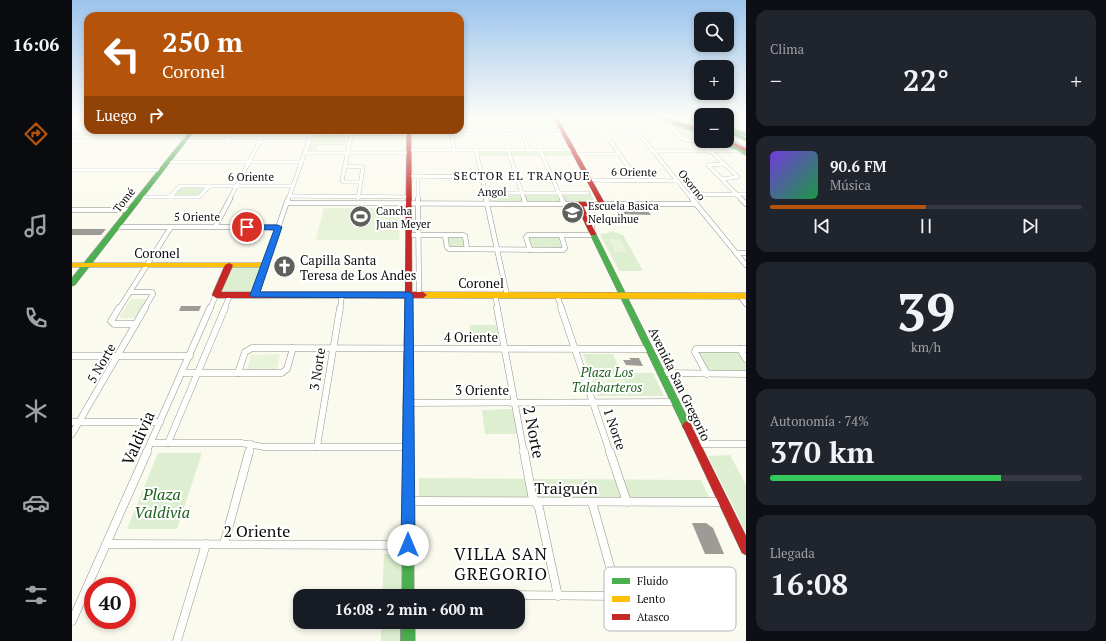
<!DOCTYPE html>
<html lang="es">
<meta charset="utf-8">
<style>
body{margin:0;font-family:"PT Serif",serif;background:#20242c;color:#f1f3f6;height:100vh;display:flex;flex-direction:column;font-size:15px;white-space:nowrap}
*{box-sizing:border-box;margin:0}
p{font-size:13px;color:#9ea1a6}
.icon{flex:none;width:22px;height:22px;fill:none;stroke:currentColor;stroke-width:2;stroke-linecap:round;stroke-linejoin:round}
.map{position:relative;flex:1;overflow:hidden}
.panel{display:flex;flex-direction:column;gap:10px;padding:10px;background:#0d0f14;width:360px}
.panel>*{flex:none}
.top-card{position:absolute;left:12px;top:12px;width:380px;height:122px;border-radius:12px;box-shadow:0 2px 6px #0003;background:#b45309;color:#fff;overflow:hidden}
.fabs{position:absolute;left:622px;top:12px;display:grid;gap:8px}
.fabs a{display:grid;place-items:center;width:40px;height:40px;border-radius:8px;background:#171b24;box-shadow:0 2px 6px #0003;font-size:20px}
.speed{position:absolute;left:12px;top:577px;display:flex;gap:8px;font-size:20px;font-weight:700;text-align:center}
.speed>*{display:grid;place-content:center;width:52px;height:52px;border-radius:50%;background:#171b24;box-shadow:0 2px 6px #0003;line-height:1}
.speed .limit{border:6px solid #d22;background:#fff;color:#111}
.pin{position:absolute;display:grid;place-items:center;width:34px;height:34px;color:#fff;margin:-17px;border:2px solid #fff;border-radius:50%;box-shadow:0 1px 4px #0007}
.me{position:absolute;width:44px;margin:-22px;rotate:0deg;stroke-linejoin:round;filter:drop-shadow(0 0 3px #0008)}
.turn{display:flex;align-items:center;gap:14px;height:84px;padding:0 12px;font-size:18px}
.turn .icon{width:52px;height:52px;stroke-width:2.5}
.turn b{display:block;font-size:28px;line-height:34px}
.then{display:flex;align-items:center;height:38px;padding:0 12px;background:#0003;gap:8px;font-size:15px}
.big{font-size:30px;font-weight:700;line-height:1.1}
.panel .card{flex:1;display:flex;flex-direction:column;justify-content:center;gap:6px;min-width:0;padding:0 14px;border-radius:12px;background:#20242c}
.panel .dial{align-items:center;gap:0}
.dial b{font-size:52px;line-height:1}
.song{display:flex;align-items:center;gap:12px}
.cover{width:48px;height:48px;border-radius:6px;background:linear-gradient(135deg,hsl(260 70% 55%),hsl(140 70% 35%))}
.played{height:4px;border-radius:2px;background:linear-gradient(90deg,#b45309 50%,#363941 50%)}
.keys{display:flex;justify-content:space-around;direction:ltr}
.heat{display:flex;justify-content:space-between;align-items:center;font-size:22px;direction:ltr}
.charge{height:6px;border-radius:3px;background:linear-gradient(90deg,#34c759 74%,#363941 0)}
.trip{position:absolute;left:221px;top:589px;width:232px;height:40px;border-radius:12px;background:#171b24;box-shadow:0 2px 6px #0003;font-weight:700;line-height:40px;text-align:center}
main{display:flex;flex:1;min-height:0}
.tab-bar{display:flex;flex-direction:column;width:72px;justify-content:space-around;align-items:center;background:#090b0e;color:#9ea1a6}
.tab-bar .icon{width:28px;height:28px}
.tab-bar .selected{color:#b45309}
.tab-bar b{font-size:18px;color:#f1f3f6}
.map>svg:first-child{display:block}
.green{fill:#ddefd0}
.pitch{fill:#e8f3da}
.building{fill:#9c9b95}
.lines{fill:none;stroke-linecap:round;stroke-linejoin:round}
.street-far3-casing{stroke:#93938e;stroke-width:4}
.street-far2-casing{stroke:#93938e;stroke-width:5.5}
.street-far1-casing{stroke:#93938e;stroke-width:7}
.street-casing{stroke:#93938e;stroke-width:9}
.fast-casing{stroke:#8a8a85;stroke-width:1}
.slow-casing{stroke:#8a8a85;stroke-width:1}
.jam-casing{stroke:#8a8a85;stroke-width:1}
.street-far3{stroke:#fefefd;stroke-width:3.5}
.street-far2{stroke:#fefefd;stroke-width:4.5}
.street-far1{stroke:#fefefd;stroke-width:6}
.street{stroke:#fefefd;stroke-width:8}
.fast{fill:#4caf50;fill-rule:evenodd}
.slow{fill:#ffc107;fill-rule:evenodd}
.jam{fill:#c62828;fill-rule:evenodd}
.rail{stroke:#d5c8c4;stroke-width:1.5}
.route{fill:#1a73e8;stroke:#114b97}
.labels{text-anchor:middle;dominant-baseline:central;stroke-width:4;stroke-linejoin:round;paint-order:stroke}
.far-street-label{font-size:11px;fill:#0c0c0c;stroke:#fff}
.far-poi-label{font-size:11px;fill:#0c0c0c;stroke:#fff;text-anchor:start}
.far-neighbourhood-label{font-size:12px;letter-spacing:1px;fill:#0c0c0c;stroke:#fff}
.street-label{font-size:13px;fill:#0c0c0c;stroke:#fff}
.poi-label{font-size:13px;fill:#0c0c0c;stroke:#fff;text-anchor:start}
.park-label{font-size:13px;font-style:italic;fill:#1f601f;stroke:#fff}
.near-street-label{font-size:16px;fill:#0c0c0c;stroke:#fff}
.near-park-label{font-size:16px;font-style:italic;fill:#1f601f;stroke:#fff}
.near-neighbourhood-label{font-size:17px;letter-spacing:1px;fill:#0c0c0c;stroke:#fff}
.key{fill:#fff;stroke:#b6b6b6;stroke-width:1}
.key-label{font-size:11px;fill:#0c0c0c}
</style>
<main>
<nav class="tab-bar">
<b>16:06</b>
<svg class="icon selected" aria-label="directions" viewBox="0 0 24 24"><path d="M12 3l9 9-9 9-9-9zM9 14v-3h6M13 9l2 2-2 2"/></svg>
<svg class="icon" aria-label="music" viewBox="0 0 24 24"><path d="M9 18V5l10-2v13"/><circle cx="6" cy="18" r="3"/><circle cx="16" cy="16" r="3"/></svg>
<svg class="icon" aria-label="phone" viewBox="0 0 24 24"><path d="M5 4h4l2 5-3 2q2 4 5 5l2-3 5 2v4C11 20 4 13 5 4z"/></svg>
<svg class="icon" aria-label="climate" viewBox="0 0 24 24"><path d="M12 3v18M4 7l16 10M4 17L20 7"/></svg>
<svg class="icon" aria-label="car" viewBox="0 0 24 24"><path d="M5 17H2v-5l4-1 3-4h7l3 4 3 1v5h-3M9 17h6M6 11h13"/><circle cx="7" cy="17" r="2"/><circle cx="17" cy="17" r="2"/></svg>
<svg class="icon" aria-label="filters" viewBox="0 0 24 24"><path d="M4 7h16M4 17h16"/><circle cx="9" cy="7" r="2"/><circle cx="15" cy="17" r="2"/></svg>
</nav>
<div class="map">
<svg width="674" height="641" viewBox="0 0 674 641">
<rect width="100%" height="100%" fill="#fafaef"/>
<g class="green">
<path d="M598,124L629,135V140L613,139Z"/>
<path d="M242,135H276L273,146H246L244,152H236Z"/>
<path d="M407,151H498L501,156H408Z"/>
<path d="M108,187H133L129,195H102Z"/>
<path d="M416,192H518L523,202L418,201Z"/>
<path d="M540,231L551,235L571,271H547L528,234L536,233Z"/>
<path d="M375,236H390L392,247H377Z"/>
<path d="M456,237H487L491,248L459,247Z"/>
<path d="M160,266H190L181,291H150Z"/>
<path d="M398,325H424L427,342H400Z"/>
<path d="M627,351H665L674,365V372L635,371L625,353Z"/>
<path d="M511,354H541L549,373H581L592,396H526Z"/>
<path d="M440,409L445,434H413L410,410Z"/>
<path d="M86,453H130L105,529H55Z"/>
<path d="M658,455L674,485V532L636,456Z"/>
<path d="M347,478L629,480L638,499L347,497Z"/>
<path d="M312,554H327L332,558V596H310Z"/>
<rect x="309" y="622" width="23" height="19"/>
</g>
<g class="pitch">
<path d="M252,208H328L327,240H244Z"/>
<path d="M537,239H548L555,252H543Z"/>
<path d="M59,299H75L64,318H47Z"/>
<path d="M208,354L205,369L175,370L179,355Z"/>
<path d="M523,376L551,377L558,393L528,392Z"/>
</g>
<g class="building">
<path d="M542,208H574L579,215L546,214Z"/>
<path d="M0,229H34L29,235H0Z"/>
<path d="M206,263H223L220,271H203Z"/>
<path d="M109,306H129L127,311H107Z"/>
<path d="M557,358H567L571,366L554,365L551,360H559Z"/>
<path d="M620,523H634L641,528L652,554H633Z"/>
</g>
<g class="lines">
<defs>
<g id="street-far3">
<path d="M443,117L457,150"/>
<path d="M555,117V119L621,200"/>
<path d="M554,118H577"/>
<path d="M484,119H555"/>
<path d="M595,123L611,139L629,142L666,177L650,179"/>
<path d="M337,130H490"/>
<path d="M379,130L382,150"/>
<path d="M280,131L270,180L272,182H288"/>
<path d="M240,133L337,134"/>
<path d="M493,136H569"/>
<path d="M535,136L566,181"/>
<path d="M0,137H115"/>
<path d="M112,141H237"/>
<path d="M155,141L162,130"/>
<path d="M337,150H501"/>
<path d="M404,150L415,200"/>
<path d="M436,150L452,200"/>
<path d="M468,150L490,200"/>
<path d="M581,151H670"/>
<path d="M233,153H337"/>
<path d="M503,154H547"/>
<path d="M95,162H230"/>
<path d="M653,164L636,165L670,200"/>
<path d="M273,166L291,167L286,199"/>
<path d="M0,170H90"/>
<path d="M337,176L410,177"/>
<path d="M346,176V200"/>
<path d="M517,180L606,181"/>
<path d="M413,193H516"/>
<path d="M617,195L674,194"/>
<path d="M218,196L337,197"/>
<path d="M68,197H127L137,186"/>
<path d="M98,197L108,186H221"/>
<path d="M157,200L188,141"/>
<path d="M216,200L241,130"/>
</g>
<g id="street-far2">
<path d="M346,199L347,295"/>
<path d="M414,199L435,295"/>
<path d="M452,199L453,203"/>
<path d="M490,199L492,204"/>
<path d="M620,199L674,265"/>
<path d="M669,199L674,204"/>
<path d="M215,203L507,204"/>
<path d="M518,203L521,216L520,231"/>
<path d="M530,204H624"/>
<path d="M0,210H58"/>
<path d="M44,227H207"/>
<path d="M143,227L158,199"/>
<path d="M337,235H391L393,236L395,249"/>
<path d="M373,235L375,247L377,249L491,250L493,248L489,235"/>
<path d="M458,250L454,237L456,235H522"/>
<path d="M664,253H674"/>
<path d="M193,265L216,199"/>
<path d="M58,292H80L81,294L72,309"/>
<path d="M423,295L426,309"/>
<path d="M485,295L490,309"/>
<path d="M668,296L674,304"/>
<path d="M47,309L99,227"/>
<path d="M138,309L144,295"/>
<path d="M152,309L158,295"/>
<path d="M268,309L270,295"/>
</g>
<g id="street-far1">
<path d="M47,308L39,321L42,324H64"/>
<path d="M425,308L452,453"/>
<path d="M489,308L538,453"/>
<path d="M668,349L674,359"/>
<path d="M0,356H118"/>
<path d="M110,373H210L215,369L221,348"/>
<path d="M166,373L173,352L180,348L577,349"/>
<path d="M589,373L674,374"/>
<path d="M635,374L623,352L624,349H674"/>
<path d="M337,403L603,402"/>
<path d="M0,422H88"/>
<path d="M0,434L73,308"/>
<path d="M79,443H169L192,447H336"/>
<path d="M96,443L153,308"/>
<path d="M624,444H674"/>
<path d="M245,447L268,308"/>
<path d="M74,453L138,308"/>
<path d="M177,453L179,444"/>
</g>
<g id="street">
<path d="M452,452L460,495L467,508L486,596"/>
<path d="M538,452L555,502"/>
<path d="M336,501L652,502"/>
<path d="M34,544L336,545"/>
<path d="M152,544L177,452"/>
<path d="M336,594L542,596L544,588L520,502"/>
<path d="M0,621L75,452"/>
<path d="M105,641L134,544"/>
</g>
<g id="fast">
<path d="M579,117H584L629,131V134Z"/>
<path d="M618,117L629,118V121L618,118Z"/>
<path d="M655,127L674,133V136L665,133L674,138V141L655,132Z"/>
<path d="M119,130H123L3,285L0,286V278Z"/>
<path d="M646,141H652L674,151V155Z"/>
<path d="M521,232L524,234L618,423L620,426L618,429L615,431L612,429L518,234Z"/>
<path d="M336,403L339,404L341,407L342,596H330L331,407L333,404Z"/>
<rect x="329" y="622" width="14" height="19"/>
</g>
<g id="slow">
<path d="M0,263H193L197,265L187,295L183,298L179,295L189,267H0Z"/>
<path d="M351,292L674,293V299L351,298L347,295Z"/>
</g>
<g id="jam">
<path d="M481,117H485L533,204L530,206H511L524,234L523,235H519L518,234L504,204L507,202H526Z"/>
<path d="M586,117H591L629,129V132Z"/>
<path d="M335,130H339L340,292H351L355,295L351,298H340L341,407L339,410L336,411L333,410L331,407L333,298H144L140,295L153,265L157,263L161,265L149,292H333Z"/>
<path d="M655,140L674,148V152L653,142V141H655Z"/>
<path d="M615,421L618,423L674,536V555L670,553L612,429L610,426L612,423Z"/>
</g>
</defs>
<use href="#street-far3" class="street-far3-casing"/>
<use href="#street-far2" class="street-far2-casing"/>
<use href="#street-far1" class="street-far1-casing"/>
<use href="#street" class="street-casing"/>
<use href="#fast" class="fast-casing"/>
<use href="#slow" class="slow-casing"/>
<use href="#jam" class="jam-casing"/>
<use href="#street-far3" class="street-far3"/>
<use href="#street-far2" class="street-far2"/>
<use href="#street-far1" class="street-far1"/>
<use href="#street" class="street"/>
<use href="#fast" class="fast"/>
<use href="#slow" class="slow"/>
<use href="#jam" class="jam"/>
<g class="rail">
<path d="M595,117L629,128"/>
<path d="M655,138L674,147"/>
</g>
</g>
<linearGradient id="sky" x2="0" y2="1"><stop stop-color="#9bc3ec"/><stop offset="0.57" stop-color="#fdfdf8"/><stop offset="1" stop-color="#fdfdf8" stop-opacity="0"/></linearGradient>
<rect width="674" height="206" fill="url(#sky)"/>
<path class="route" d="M175,225H206L210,227L188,292H337L341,295L343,545L341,550L336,552L331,550L329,545L333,298L180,297L178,295L202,230L172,229L171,227Z"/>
<defs>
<symbol id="school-disc" viewBox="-11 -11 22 22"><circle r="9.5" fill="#5f5f5b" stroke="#fff"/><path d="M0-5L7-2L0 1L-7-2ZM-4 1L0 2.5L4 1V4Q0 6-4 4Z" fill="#fff"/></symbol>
<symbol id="stadium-disc" viewBox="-11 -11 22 22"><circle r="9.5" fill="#5f5f5b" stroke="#fff"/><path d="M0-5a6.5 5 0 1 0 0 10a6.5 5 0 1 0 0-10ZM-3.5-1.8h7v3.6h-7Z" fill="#fff"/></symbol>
<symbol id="church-disc" viewBox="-11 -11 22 22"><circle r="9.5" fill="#5f5f5b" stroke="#fff"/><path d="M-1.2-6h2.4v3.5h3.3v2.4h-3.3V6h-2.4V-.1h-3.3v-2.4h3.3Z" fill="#fff"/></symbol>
</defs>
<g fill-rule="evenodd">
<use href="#school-disc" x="488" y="200" width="25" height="25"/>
<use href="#stadium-disc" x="276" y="204" width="25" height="25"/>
<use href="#church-disc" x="200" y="254" width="25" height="25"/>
</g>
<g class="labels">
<g class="far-street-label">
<text transform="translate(562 172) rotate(1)">6 Oriente</text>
<text x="179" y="177">6 Oriente</text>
<text transform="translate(620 185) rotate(51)">Osorno</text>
<text x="420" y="192">Angol</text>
<text transform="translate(52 200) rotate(-52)">Tomé</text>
<text x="125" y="217">5 Oriente</text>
</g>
<g class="far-poi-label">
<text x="516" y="206">Escuela Basica<tspan x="516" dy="13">Nelquihue</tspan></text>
<text x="304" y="211">Cancha<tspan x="304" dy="13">Juan Meyer</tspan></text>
</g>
<g class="far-neighbourhood-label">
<text x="450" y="175">SECTOR EL TRANQUE</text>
</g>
<g class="street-label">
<text x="85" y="253">Coronel</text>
<text x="409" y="283">Coronel</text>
<text x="399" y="337">4 Oriente</text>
<text transform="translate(29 363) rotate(-60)">5 Norte</text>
<text transform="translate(245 369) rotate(-81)">3 Norte</text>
<text transform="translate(608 384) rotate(64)">Avenida San Gregorio</text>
<text x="410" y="390">3 Oriente</text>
<text transform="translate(543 429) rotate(71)">1 Norte</text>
</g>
<g class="poi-label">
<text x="228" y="260">Capilla Santa<tspan x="228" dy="15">Teresa de Los Andes</tspan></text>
</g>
<g class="park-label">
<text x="535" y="372">Plaza Los<tspan x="535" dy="15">Talabarteros</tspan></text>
</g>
<g class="near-street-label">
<text transform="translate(462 432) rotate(79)">2 Norte</text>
<text transform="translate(66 438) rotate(-66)">Valdivia</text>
<text x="494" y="488">Traiguén</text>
<text x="185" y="531">2 Oriente</text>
</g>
<g class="near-park-label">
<text x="90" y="494">Plaza<tspan x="90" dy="18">Valdivia</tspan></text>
</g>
<g class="near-neighbourhood-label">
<text x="429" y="553">VILLA SAN<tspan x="429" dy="20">GREGORIO</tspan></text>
</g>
</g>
<rect x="532" y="567" width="132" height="64" rx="6" class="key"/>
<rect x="540" y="578" width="18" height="6" fill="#4caf50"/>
<rect x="540" y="596" width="18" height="6" fill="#ffc107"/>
<rect x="540" y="614" width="18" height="6" fill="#c62828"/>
<g class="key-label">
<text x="565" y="585">Fluido</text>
<text x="565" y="603">Lento</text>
<text x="565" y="621">Atasco</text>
</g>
</svg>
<div class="fabs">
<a><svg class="icon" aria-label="search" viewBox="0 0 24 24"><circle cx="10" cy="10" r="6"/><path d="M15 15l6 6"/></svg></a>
<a>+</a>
<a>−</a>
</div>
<div class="speed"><div class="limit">40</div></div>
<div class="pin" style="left:175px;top:227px;background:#d93025"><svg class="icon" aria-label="arrive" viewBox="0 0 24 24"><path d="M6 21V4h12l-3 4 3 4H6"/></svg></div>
<svg class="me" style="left:336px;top:545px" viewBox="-20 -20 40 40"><circle r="19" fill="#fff"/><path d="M0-13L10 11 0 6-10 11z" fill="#1a73e8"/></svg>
<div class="trip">16:08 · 2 min · 600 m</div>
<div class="top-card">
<div class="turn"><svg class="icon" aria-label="left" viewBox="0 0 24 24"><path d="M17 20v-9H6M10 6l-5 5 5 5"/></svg><div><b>250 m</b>Coronel</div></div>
<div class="then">Luego<svg class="icon" aria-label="right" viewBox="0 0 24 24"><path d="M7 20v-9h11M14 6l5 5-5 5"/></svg></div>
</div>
</div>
<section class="panel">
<div class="card"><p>Clima</p>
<div class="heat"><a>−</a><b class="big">22°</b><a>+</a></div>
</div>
<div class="card">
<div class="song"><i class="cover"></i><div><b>90.6 FM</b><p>Música</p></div></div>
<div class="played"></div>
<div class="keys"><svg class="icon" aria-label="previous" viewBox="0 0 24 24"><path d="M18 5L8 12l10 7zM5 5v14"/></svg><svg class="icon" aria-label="pause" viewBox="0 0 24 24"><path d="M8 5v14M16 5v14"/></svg><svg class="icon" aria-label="next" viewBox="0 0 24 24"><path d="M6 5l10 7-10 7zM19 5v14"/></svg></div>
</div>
<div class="card dial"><b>39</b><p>km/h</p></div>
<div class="card"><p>Autonomía · 74%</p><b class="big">370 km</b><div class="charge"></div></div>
<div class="card"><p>Llegada</p><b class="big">16:08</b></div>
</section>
</main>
